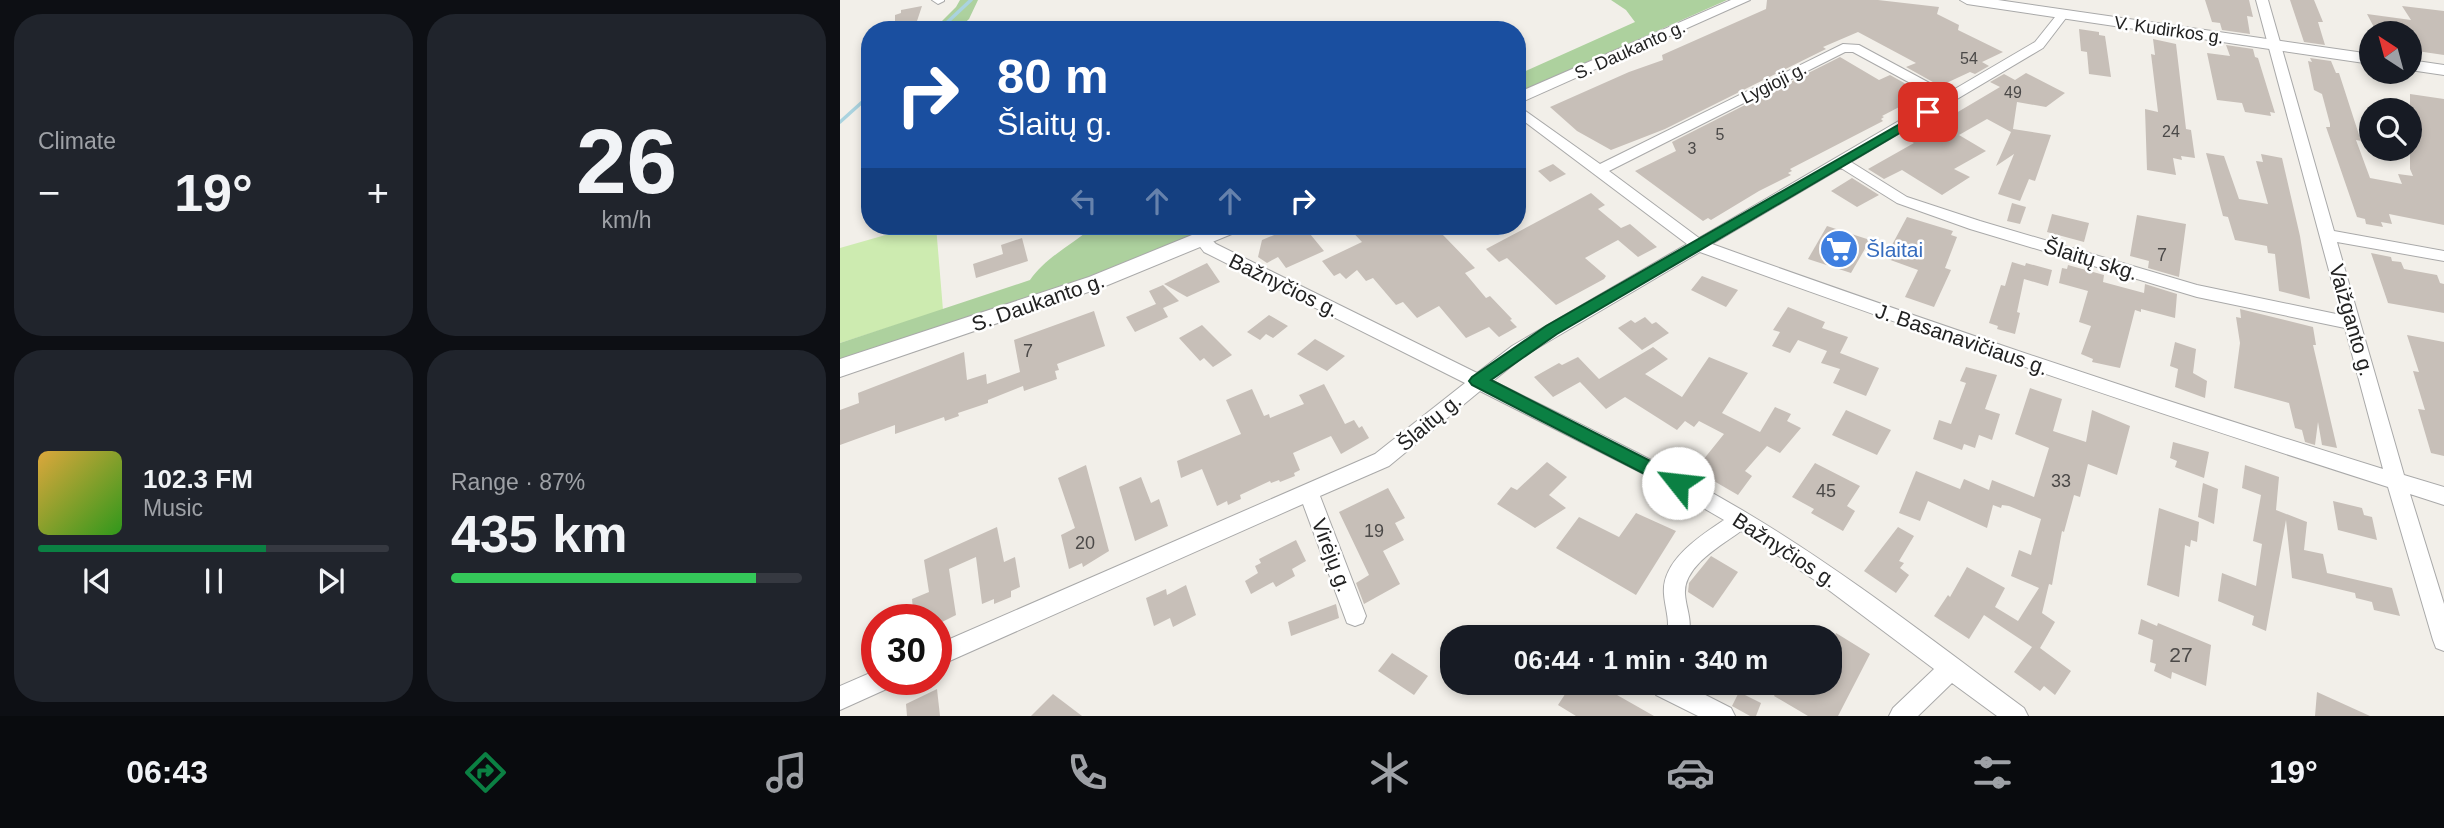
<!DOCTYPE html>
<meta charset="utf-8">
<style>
body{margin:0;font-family:Arial,sans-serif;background:#20242c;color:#f1f3f6;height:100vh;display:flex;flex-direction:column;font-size:26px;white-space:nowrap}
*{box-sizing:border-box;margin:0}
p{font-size:23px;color:#9ea1a6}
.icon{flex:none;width:38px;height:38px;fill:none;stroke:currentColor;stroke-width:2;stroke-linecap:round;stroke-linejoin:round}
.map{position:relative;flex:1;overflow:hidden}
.details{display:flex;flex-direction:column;gap:14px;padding:14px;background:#0d0f14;width:840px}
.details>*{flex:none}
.banner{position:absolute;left:21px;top:21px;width:665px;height:214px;border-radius:28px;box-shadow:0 4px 10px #0003;background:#1a4fa0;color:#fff;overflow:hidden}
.needle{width:46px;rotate:324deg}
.fabs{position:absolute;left:1519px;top:21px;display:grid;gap:14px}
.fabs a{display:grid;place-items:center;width:63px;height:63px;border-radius:50%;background:#171b24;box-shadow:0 4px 10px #0003;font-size:35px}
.speed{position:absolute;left:21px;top:604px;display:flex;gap:14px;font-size:35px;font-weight:700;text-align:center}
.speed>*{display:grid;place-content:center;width:91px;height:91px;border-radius:50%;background:#171b24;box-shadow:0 4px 10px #0003;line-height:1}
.speed .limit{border:10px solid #d22;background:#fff;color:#111}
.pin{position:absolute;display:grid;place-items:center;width:60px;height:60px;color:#fff;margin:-30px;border-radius:14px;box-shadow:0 4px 10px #0006}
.me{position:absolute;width:77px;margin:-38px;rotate:299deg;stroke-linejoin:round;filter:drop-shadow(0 0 5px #0008)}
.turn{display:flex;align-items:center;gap:24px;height:147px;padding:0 21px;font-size:32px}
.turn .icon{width:91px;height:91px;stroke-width:2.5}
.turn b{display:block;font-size:49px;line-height:60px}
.lanes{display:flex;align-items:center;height:66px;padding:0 21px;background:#0003;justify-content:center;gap:35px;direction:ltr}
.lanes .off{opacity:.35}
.big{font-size:52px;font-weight:700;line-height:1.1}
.details .tile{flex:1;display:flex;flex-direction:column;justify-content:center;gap:10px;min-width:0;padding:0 24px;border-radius:28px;background:#20242c}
.details .dial{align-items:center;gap:0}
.dial b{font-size:91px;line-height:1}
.song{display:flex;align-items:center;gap:21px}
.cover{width:84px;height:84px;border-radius:10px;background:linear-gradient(135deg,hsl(40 70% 55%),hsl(110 70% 35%))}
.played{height:7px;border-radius:4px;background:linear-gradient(90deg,#0b8043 65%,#363941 65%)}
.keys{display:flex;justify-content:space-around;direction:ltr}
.heat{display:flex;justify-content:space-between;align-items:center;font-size:38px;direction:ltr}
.charge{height:10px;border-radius:5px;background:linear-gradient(90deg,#34c759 87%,#363941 0)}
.details .tiles{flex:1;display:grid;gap:14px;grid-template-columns:repeat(2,1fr)}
.trip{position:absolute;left:600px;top:625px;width:402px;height:70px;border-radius:28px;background:#171b24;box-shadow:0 4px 10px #0003;font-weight:700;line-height:70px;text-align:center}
.tab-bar{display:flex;height:112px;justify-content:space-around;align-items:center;background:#090b0e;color:#9ea1a6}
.tab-bar .icon{width:49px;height:49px}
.tab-bar .active{color:#0b8043}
.tab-bar b{font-size:32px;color:#f1f3f6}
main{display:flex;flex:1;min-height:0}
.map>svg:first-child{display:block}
.grass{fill:#cdebb0}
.forest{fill:#add19e}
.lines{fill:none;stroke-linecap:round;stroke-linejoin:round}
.stream{stroke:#aad3df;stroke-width:3.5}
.building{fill:#c7bfb8}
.minor-casing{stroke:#a9a9a9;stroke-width:2}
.tertiary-casing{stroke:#a9a9a9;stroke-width:2}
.minor{fill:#fff;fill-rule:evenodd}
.tertiary{fill:#fff;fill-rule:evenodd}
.route{fill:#0b8043;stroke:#07532c;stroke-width:2}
.labels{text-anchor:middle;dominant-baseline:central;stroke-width:5;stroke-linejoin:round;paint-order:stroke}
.far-number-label{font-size:16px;fill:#4b4948}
.far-street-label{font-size:18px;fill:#222;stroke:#fff}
.number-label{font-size:18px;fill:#4b4948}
.shop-label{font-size:21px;fill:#366cbe;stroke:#fff;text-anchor:start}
.street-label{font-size:21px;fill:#222;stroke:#fff}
.near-number-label{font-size:21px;fill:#4b4948}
</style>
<main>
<section class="details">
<div class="tiles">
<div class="tile"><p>Climate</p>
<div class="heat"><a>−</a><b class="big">19°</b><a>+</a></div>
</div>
<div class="tile dial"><b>26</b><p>km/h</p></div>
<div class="tile">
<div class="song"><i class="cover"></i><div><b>102.3 FM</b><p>Music</p></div></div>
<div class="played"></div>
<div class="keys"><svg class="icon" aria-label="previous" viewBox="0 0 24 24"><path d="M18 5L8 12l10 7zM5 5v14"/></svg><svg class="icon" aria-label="pause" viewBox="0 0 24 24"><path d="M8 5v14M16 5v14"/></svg><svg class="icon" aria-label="next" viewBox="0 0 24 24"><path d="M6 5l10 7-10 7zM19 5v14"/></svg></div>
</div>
<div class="tile"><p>Range · 87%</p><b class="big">435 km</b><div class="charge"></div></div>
</div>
</section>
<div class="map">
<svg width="1604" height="716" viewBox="0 0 1604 716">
<rect width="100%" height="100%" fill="#f2efe9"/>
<path class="grass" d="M77,226H96L103,310L0,343V248Z"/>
<g class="forest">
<path d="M120,0H138L129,19L117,30H93L116,7Z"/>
<path d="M771,0H887L677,93V75L795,22L786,10Z"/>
<path d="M254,226H375L249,278L0,360V343L190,280C206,257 233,244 254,226Z"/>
</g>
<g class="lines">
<g class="stream">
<path d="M99,30L131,0"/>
<path d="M0,122L30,95"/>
</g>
</g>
<g class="building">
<path d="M927,0H1038L1099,7L1097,14L1119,25L1118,30L1163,52L1142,62L1149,66L1135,74L1130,72L1100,86L1066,67L1076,63L1018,32L983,47L986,49L825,129L771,150L737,131L710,107L789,72L823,60L822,55L926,9Z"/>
<path d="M1365,0H1409L1413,17L1407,16L1410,34L1382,30L1380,23L1372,22Z"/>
<path d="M1450,0H1474L1483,22H1478L1485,45L1464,42Z"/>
<path d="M82,6L74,30H55V15L61,13V10Z"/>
<path d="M1562,6L1604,11V55L1570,50V33H1537L1527,14L1571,20Z"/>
<path d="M1239,29L1259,32V35L1265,36L1271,77L1249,74L1247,52L1241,51Z"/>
<path d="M1313,39L1336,44L1346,129L1351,130L1355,158L1341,156L1342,160L1333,158L1336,175L1307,170L1305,109L1318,112L1311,54L1315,55Z"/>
<path d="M1386,45L1413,49L1415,57L1418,58L1435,113L1430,112L1431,116L1405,112L1402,103L1377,100L1367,53L1390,56Z"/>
<path d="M1000,57L1039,80L1050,75L1084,94L1042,116L1044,117L1041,119L1043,121L950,169L952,171L948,173L951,175L919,191L871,220L868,218L863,221L795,171L836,151L832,142Z"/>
<path d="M1470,58L1491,61L1496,73H1499L1521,141L1516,140L1530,178L1562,184L1558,174L1573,176L1570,169V94L1604,99V225L1549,214L1552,224L1541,222L1543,227L1526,224L1525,219L1517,217L1486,127H1490V124L1482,94L1474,90L1468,61L1472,62Z"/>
<path d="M1186,73L1225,93L1206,107L1177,102L1173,129L1211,135L1195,181L1189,179L1180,201L1158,194L1174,154L1156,166L1171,132L1147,119L1119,135L1146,151L1114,169L1130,177L1102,195L1062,170L1044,179L1028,169L1074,143L1072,142L1077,140L1074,138L1160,87L1150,82L1164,74L1175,80Z"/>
<path d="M1366,153L1384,156L1399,199L1428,204L1416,161L1423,162L1421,154L1442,158L1460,236L1470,299L1439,291L1435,254L1428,253L1427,246L1395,240L1388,217L1383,216Z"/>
<path d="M713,164L726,174L710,182L698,171Z"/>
<path d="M1012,178L1039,195L1017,207L991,191Z"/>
<path d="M751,193L765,205L758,209L781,228L790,224L817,247L798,257L778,240L745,258L766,276L764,279L716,305L667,258L659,262L646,249Z"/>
<path d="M1172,203L1186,207L1180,224L1167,221Z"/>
<path d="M1212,214L1249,223L1244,242L1207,232Z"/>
<path d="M1297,215L1346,224L1339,277L1308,268L1309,261L1290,256Z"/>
<path d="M1067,217L1113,231L1111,235L1117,237L1105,268L1111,270L1094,307L1065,297L1078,270L1045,258Z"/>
<path d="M507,226H623L603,235L635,268L625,273L646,298L650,296L672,319L670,320L677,327L659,337L649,327L626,338L599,306L577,318L563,302L556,305L533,278L526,281L517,270L506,279L500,273L494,276L482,261L522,242Z"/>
<path d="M987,226L1030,240L1011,273L968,259Z"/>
<path d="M466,229L484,251L446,268L438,257L427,263L418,257L422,240L441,232L453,235Z"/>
<path d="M182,238L188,261L136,278L133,264L163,254L161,245Z"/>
<path d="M1531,253L1551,257L1552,261L1561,262L1564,269L1597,275L1600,283L1604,284V313L1548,303Z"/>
<path d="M1172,262L1185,266L1186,263L1212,270L1208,286L1184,279L1177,312L1180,313L1175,334L1157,329L1158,326L1149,323L1161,285L1165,286Z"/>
<path d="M367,263L380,282L347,297L324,284Z"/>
<path d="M1228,265L1264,275L1263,282L1304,293L1305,284L1337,294L1335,318L1301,309V312L1295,310L1280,368L1252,362L1253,359L1241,354L1251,326L1239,322L1248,291L1219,283L1222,268L1227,269Z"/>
<path d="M862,276L898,290L886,307L851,290Z"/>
<path d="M323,285L339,301L323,308L328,317L295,332L286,317L316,304L309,291Z"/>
<path d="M948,307L985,322L982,328L1008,337L1000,353L1039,368L1026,396L993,383L1000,369L981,363L987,351L958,340L950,353L932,346L940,332L933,330Z"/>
<path d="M1400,309L1473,327L1476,345H1473L1497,448L1482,445L1478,422L1475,445L1465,442L1462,430L1455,428L1449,403L1394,388L1400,343L1396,317L1401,318Z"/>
<path d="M254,311L265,346L217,364L219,370L215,371L217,379L184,391L183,386L148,400V403L118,413L119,416L105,421L104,417L55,434V425L0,445V410L19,403L18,393L124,352L127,380L146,374L147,384L180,372L174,340Z"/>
<path d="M429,315L448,326L433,338L426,334L420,340L407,332Z"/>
<path d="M805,317L812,324L816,322L829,333L802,350L778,328L791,320L795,323Z"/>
<path d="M362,325L392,355L373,367L364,358L360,361L339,338Z"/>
<path d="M1567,335L1604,342V456L1591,453L1578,409L1585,410L1573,371L1579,372Z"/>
<path d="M475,339L505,356L487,371L457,354Z"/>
<path d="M1335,342L1356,349L1353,373L1367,381L1365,398L1335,387L1338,369L1330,366Z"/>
<path d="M813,347L828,359L805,374L842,397L869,357L908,373L882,413L920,432L935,407L951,414L947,421L961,428L940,453L927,446L905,471L912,476L898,495L855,470L884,434L859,421L854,427L845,421L837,430L785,397L766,409L740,382L713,397L694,377L719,363L722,365L738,357L759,379Z"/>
<path d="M1126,367L1157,375L1145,409L1160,414L1152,440L1139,435L1135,448L1124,444L1122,450L1093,439L1099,420L1111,424L1126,383L1120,381Z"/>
<path d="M484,384L505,424L514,420L519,428L522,426L529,438L501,454L491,436L453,453L460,470L454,473L455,476L440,482L439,480L431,483L430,481L400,495L401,499L388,505L387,501L377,506L362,469L341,478L337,461L401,434L386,400L412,389L424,416L429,414L430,418L464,404L459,395Z"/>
<path d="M1190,388L1222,399L1213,431L1246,442L1252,410L1290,426L1277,475L1248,464L1240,497L1234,495L1224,532L1222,531L1212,585L1209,584L1202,613L1215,622L1200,648L1231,671L1215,695L1204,686L1200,691L1174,672L1192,647L1144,615L1129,639L1094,616L1108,595L1110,597L1127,567L1165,588L1155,607L1178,621L1199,588L1171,576L1179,550L1191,555L1201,519L1169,506L1162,505L1161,508L1153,505L1147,528L1088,501L1080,521L1059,513L1076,471L1120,489L1124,479L1149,490L1152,480L1194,497L1209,448L1175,434Z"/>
<path d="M1006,410L1051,430L1037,455L992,435Z"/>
<path d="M1333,442L1369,452L1364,478L1335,467L1337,461L1330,458Z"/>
<path d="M707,462L727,477L709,495L726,508L695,528L657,504L671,487L677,490Z"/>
<path d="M975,463L1020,486L1007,506L1015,511L1003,531L971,513L974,509L952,497Z"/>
<path d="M246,465L269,551L243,567L242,563L229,569L221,535L235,528L218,478Z"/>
<path d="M1405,465L1439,477L1436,510L1467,522L1464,550L1483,554L1487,573L1552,588L1560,616L1534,610L1532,602L1516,598L1515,593L1452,578L1446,520L1426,631L1412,625L1414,616L1378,601L1382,573L1416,586L1422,544L1413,541L1421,495L1402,488Z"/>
<path d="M301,477L311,503L319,499L328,526L295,541L279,487Z"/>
<path d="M1363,483L1378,489L1374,524L1358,517Z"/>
<path d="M548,488L565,518L555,523L564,540L543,551L560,584L524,604L516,583L529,575L499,512Z"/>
<path d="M1493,501L1522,508L1524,515L1532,517L1537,540L1498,530Z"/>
<path d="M1319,508L1359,522L1357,542L1351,540L1350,547L1345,545L1339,597L1307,585Z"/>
<path d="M796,513L836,531L796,595L716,548L739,517L779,537Z"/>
<path d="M157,527L164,562L175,557L180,587L171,591V597L154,604V599L142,604L136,557L109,569L116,615L96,625V620H74L72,599L89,592L84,560Z"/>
<path d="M1058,527L1074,536L1059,561L1064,563L1060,568L1069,575L1056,593L1024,571Z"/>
<path d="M456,540L466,561L452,569L455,576L436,587L433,582L411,594L405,581L418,573L415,566L421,563L419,559Z"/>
<path d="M871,556L898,572L873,608L848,592L849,583Z"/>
<path d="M346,585L356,615L333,627L330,618L314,626L306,598L326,589L327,595Z"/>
<path d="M496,604L499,618L451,636L448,622Z"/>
<path d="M1301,619L1317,626L1318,623L1371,645L1366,686L1332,672L1331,679L1314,671L1316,664L1310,662L1313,640L1298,634Z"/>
<path d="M996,633L1030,654L998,716H968L934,696L941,682H990V643Z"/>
<path d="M552,653L588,676L574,695L538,671Z"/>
<path d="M733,682H761L772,689L770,691L814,716H736L718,705Z"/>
<path d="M97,689L100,716H67L66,704Z"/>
<path d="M899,692L921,703L916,716H910L892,706Z"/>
<path d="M1477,692L1530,716H1475Z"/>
<path d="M213,694L242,716H191Z"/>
</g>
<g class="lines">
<defs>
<g id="minor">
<path d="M92,0H104V1L98,4Z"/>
<path d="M1416,0H1428L1494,231L1604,251V261L1497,242L1564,475L1604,487V505L1570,494L1604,604V651L1596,648L1593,640L1548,487C1316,413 1088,335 860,252L684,356L653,381C738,423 824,464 907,513C1004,571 1093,641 1184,708L1188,716H1157L1112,683L1078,716H1049L1053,708L1094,669L982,585L901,531C882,545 843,566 845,594C846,609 853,621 848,637H826C831,621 825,609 824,594C821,561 860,536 884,520L810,477L640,391L549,466L480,496L526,616L523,623L515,626L507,623L463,504L96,667V645L535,454L625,383L364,252L354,239L357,235H367L376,244L637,373L672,346L847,244L677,116V105L760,164L1003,44L1019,45L1108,93L1195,42L1219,12H1227L1229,14L1203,48L1011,162L1067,197L1140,221L1357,285L1501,315ZM1005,52H1013L1098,98L859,238L769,171ZM1001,168L1057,203L1130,229L1357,297L1505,328L1543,469C1317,399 1094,324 872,244Z"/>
<path d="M37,670V679H54L51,687L0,710V686Z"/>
<path d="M812,682H840L891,708L895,716H858L816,695Z"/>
</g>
<g id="tertiary">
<path d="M891,0H910L677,104V93Z"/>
<path d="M1120,0H1158L1531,54V64L1127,4Z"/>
<path d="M1570,60L1604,65V75L1570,70Z"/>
<path d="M374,226H402L399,231L263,287L0,377V359L249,277Z"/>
</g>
</defs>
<use href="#minor" class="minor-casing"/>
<use href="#tertiary" class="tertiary-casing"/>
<use href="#minor" class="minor"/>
<use href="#tertiary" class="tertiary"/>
</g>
<path class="route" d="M1088,108L1094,112L1092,114L717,334L651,380L844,478L847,483L844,488L838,491L832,488L632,385L629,381L632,377L706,326Z"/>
<defs>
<symbol id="supermarket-disc" viewBox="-11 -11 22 22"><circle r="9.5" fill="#3f7fe0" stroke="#fff"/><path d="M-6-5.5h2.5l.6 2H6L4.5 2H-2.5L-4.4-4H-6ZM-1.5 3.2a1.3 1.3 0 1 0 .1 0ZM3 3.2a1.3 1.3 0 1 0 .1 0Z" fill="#fff"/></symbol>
</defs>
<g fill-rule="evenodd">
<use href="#supermarket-disc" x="977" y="227" width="44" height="44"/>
</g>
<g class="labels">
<g class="far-number-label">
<text x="1129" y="58">54</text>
<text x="1173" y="92">49</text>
<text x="1331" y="131">24</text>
<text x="880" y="134">5</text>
<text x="852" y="148">3</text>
</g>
<g class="far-street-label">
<text transform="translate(1329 30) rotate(8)">V. Kudirkos g.</text>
<text transform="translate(790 50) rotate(-24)">S. Daukanto g.</text>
<text transform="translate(934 83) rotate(-27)">Lygioji g.</text>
</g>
<g class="number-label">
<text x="1322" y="255">7</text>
<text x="188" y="351">7</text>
<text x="1221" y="481">33</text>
<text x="986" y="491">45</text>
<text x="534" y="531">19</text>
<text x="245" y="543">20</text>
</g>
<g class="shop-label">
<text x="1026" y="249">Šlaitai</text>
</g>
<g class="street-label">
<text transform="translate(1251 259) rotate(17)">Šlaitų skg.</text>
<text transform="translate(444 285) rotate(26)">Bažnyčios g.</text>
<text transform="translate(198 302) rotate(-19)">S. Daukanto g.</text>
<text transform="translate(1512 320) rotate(74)">Vaižganto g.</text>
<text transform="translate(1122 339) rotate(19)">J. Basanavičiaus g.</text>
<text transform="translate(589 422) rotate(-40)">Šlaitų g.</text>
<text transform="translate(945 550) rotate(33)">Bažnyčios g.</text>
<text transform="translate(492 555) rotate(69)">Virėjų g.</text>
</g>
<g class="near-number-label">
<text x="1341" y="654">27</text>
</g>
</g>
</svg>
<div class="fabs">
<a><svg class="needle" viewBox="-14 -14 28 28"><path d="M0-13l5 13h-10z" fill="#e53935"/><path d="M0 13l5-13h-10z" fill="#9ea1a6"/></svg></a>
<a><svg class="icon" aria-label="search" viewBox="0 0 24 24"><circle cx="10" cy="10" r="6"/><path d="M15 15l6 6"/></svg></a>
</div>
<div class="speed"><div class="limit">30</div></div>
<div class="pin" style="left:1088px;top:112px;background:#d93025"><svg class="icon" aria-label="arrive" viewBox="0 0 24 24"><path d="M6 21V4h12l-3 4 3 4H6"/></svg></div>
<svg class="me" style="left:838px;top:483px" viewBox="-20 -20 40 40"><circle r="19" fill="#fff"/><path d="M0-13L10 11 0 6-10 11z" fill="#0b8043"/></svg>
<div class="trip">06:44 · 1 min · 340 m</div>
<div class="banner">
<div class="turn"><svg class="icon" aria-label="right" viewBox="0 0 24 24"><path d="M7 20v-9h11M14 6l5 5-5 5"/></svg><div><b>80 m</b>Šlaitų g.</div></div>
<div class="lanes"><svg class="icon off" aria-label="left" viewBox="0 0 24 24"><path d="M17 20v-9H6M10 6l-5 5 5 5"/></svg><svg class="icon off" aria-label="ahead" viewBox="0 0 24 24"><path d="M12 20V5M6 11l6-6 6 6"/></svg><svg class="icon off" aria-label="ahead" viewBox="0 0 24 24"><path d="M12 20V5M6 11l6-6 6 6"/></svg><svg class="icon" aria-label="right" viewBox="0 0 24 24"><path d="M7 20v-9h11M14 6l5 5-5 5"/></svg></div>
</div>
</div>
</main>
<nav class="tab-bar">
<b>06:43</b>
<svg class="icon active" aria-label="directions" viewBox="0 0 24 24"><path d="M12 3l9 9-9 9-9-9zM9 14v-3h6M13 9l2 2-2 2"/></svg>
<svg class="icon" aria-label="music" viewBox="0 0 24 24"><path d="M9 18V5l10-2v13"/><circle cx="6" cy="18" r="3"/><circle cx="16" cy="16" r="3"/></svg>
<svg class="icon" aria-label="phone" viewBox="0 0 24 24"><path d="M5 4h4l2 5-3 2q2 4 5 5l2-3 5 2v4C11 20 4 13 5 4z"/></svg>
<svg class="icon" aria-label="climate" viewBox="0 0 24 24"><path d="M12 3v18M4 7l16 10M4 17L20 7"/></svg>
<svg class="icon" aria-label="car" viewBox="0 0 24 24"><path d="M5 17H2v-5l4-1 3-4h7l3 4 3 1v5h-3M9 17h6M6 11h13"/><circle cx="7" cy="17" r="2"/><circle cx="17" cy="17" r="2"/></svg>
<svg class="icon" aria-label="filters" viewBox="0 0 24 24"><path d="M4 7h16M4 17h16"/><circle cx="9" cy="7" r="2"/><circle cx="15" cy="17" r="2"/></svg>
<b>19°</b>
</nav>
